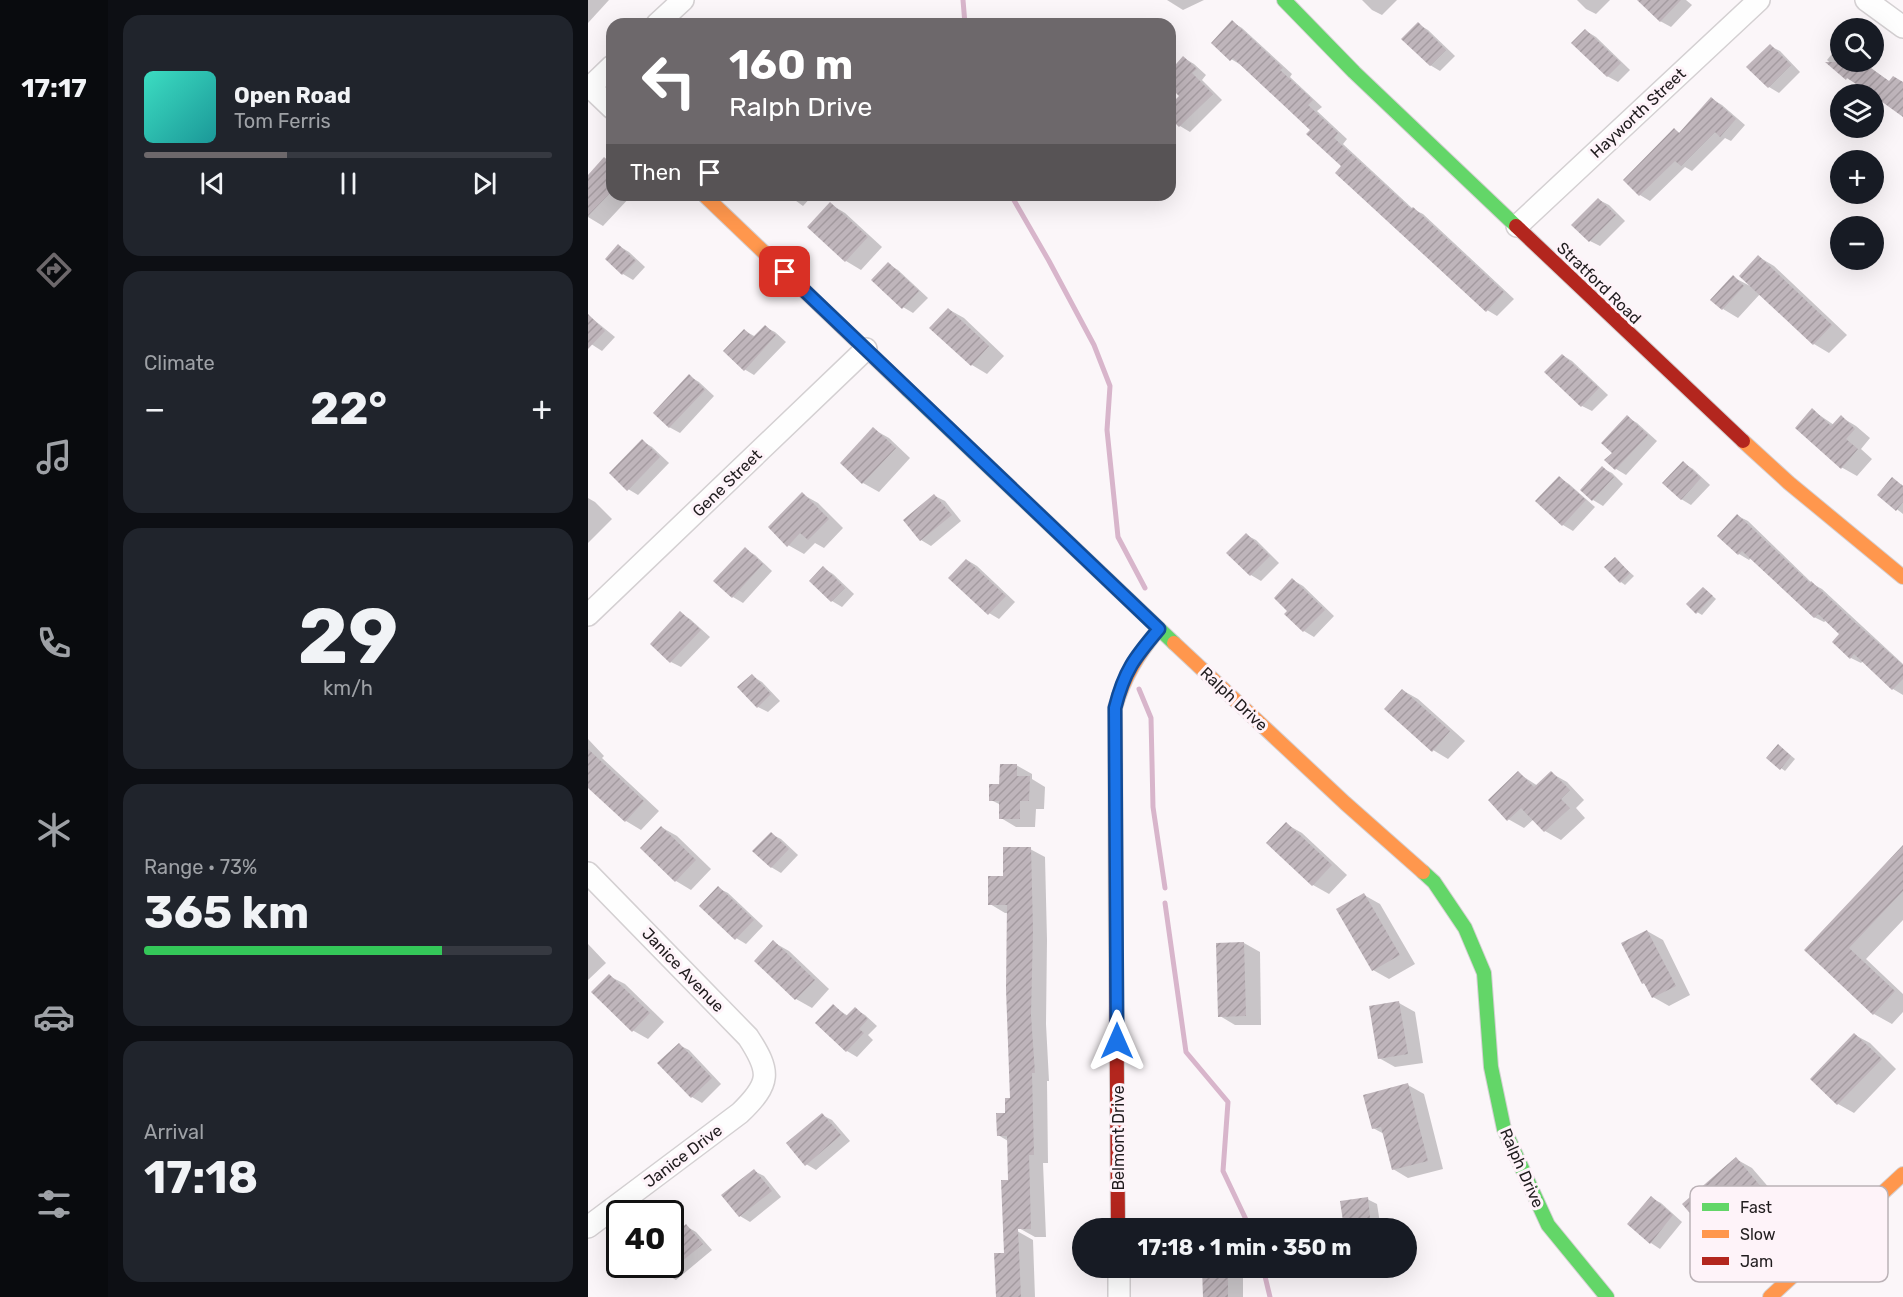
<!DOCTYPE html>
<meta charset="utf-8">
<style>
body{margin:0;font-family:Rubik,sans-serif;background:#20242c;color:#f1f3f6;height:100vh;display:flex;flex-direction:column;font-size:22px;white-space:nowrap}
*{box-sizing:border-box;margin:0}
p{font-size:20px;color:#9ea1a6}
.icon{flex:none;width:33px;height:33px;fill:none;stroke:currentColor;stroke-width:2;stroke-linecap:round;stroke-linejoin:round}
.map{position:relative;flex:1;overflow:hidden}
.details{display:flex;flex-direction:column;gap:15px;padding:15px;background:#0d0f14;width:480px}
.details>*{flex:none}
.top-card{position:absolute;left:18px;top:18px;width:570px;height:183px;border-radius:18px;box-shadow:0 6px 24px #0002;background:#6d686b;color:#fff;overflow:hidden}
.fabs{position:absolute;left:1242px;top:18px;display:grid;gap:12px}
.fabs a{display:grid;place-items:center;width:54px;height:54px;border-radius:50%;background:#171b24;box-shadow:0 6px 24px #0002;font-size:30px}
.speed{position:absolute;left:18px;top:1200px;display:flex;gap:12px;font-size:30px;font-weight:700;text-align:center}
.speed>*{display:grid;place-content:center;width:78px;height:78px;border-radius:50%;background:#171b24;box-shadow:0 6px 24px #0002;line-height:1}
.speed .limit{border:3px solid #111;border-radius:9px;background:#fff;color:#111}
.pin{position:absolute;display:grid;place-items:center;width:51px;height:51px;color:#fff;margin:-26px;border-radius:12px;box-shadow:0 3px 9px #0006}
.me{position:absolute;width:66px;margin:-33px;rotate:0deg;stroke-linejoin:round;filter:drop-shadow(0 0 4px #0008)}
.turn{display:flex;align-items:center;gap:21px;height:126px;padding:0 24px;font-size:27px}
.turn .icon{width:78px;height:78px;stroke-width:2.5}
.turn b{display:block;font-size:42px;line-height:51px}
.then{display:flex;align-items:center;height:57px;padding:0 24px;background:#0003;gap:12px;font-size:22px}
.big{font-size:45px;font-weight:700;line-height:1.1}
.details .card{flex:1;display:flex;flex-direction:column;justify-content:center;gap:9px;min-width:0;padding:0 21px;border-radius:18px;background:#20242c}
.details .dial{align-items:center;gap:0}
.dial b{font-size:78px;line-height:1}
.song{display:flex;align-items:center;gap:18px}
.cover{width:72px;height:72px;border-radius:9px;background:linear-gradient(135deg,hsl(170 70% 55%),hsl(180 70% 35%))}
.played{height:6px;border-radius:3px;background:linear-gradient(90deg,#6d686b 35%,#363941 35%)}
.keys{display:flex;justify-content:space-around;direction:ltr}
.heat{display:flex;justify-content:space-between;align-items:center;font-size:33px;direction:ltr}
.charge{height:9px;border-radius:4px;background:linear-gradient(90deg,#34c759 73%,#363941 0)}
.trip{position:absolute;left:484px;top:1218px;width:345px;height:60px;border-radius:30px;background:#171b24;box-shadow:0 6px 24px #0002;font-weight:700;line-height:60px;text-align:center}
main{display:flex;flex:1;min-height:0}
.dock{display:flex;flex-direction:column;width:108px;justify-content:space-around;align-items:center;background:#090b0e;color:#9ea1a6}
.dock .icon{width:42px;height:42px}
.dock .on{color:#6d686b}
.dock b{font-size:27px;color:#f1f3f6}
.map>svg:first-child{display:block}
.shadow{fill:#0003}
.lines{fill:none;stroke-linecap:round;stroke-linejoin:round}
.stream{stroke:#d8b5cb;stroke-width:5}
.building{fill:url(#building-hatch)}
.street-casing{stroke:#d4d0d2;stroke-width:24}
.fast-casing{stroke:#d4d0d2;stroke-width:16}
.slow-casing{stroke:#d4d0d2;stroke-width:16}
.jam-casing{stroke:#d4d0d2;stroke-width:16}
.street{stroke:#fefefe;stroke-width:21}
.fast{stroke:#63d668;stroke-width:14}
.slow{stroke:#ff974d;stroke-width:14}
.jam{stroke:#b3261e;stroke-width:14}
.route-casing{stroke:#114b97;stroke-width:15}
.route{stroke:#1a73e8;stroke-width:10}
.labels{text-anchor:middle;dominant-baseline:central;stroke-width:6;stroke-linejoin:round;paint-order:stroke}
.street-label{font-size:16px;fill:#201c1e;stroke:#fef3f9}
.key{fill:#fef3f9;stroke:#bbb2b7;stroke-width:1.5}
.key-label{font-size:16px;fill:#201c1e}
</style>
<main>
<nav class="dock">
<b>17:17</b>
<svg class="icon on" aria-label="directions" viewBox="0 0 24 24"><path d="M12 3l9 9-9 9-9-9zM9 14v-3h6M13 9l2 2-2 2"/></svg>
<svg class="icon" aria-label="music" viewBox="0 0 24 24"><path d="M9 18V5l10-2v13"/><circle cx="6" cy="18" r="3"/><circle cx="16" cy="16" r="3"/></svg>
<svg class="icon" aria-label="phone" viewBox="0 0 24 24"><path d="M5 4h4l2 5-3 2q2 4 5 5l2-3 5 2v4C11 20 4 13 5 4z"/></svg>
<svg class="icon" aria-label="climate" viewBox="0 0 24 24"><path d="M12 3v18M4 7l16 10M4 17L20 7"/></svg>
<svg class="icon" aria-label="car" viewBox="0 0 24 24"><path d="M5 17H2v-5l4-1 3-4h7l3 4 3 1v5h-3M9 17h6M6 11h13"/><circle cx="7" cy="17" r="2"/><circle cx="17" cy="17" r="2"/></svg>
<svg class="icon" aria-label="filters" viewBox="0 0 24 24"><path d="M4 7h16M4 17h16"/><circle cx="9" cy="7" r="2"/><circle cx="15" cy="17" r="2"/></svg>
</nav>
<section class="details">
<div class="card">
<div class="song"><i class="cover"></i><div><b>Open Road</b><p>Tom Ferris</p></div></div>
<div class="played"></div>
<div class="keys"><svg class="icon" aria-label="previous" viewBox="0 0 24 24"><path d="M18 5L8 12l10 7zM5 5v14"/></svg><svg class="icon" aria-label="pause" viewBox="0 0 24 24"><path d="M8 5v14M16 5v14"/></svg><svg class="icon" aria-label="next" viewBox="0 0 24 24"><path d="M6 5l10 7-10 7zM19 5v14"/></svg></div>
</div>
<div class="card"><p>Climate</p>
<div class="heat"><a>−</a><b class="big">22°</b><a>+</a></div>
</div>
<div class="card dial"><b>29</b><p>km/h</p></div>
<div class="card"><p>Range · 73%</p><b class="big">365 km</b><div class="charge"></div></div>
<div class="card"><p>Arrival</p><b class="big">17:18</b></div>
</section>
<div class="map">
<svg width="1315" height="1297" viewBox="0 0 1315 1297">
<defs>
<pattern id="building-hatch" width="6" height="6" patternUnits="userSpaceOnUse" patternTransform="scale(1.5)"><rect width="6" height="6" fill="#bfb5bb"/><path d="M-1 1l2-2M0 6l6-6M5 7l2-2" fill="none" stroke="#a49ba0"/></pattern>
</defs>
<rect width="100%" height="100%" fill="#fbf6f9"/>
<g class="shadow">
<path d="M0,0H21L0,23Z"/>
<path d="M579,0H616L595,10Z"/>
<path d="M774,0H809L794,15L784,10Z"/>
<path d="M989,0H1022L1008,14L998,9Z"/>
<path d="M1065,0H1098L1104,5L1083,27L1072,21Z"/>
<path d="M644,22L654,28L704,74L702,77L734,107L729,111L759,139L755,144L825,209L835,214L926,299L909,316L899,310L755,166L724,130L653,65L643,59Z"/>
<path d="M830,24L840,30L867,56L852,71L842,65Z"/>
<path d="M998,31L1008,37L1042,70L1030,82L1019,76Z"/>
<path d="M1252,44V62H1286V60L1288,62L1283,68L1302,82L1306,78L1315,83V115L1270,83L1259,78L1239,60Z"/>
<path d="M1182,46L1192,51L1212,72L1191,93L1181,87Z"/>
<path d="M596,58L606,64L618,75L614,80L634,100L602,132L592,126L582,115V107L593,96L582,85V73Z"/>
<path d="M1124,99L1134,105L1157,125L1143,141L1137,138L1104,171L1097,167L1062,201L1052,195L1037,180L1087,130L1093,134Z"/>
<path d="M17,159L24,163V195H44L15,226L0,217V177Z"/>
<path d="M200,195H225L215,206Z"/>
<path d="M1011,200L1021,205L1037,221L1012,246L1002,241Z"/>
<path d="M242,204L257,213L294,247L273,270L258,261Z"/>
<path d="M31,246L41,252L57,267L45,280L35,274L19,259Z"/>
<path d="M1171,257L1186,266L1259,335L1241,353L1226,344L1172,294L1150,318L1135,309L1145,277L1164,287Z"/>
<path d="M300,264L310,270L340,298L325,313L315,307Z"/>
<path d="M360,309L376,318L416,356L399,374L384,365Z"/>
<path d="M0,315L27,337L14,351L0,342Z"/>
<path d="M177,327L187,332L198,342L166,375L156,369L157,331L168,337Z"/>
<path d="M974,355L984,361L1020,395L1004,411L994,406L958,372Z"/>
<path d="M101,376L111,382L126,396L92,433L81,427Z"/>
<path d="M1224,410L1246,425L1253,417L1268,426L1282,438L1273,449L1284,459L1269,476L1253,467Z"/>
<path d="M1039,417L1049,423L1069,441L1038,475L1028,469L1026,452Z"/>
<path d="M285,429L301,438L322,458L291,492L275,483Z"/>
<path d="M54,441L64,447L81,463L50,495L40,489Z"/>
<path d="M1095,463L1105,469L1122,485L1103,505L1093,499Z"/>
<path d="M1014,468L1024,473L1035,484L1015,506L1005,500Z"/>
<path d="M971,478L981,484L1007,507L985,531L975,525Z"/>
<path d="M1313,484L1315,486V514L1291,495Z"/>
<path d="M214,494L230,503L255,528L236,548L227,543L216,554L200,545Z"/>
<path d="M347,496L357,501L373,521L343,546L333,540Z"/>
<path d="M0,498L7,502L24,519L0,543Z"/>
<path d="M1150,516L1160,521L1225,584L1234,589L1315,664V695L1305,689L1275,661L1273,663L1263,658L1253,634L1239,620L1236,622L1226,617L1163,558L1161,560L1151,554L1131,536Z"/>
<path d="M658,535L668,540L691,563L673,581L663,575L640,553Z"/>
<path d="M157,549L167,555L184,571L155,603L145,597Z"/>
<path d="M1027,559L1046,576L1037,585L1033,582Z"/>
<path d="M379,560L389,566L427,602L411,619L401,613Z"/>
<path d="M235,568L245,574L266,594L254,607L244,601Z"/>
<path d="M705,580L715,586L746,616L726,637L716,631L698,614L701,611Z"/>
<path d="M1119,591L1128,599L1114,615L1109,612Z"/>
<path d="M92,613L102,619L122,637L93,667L83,662Z"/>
<path d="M164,676L174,682L192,701L180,712L170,707Z"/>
<path d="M814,690L830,699L877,741L860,759L845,750Z"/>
<path d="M0,739L16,756L14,758L71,811L53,830L38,821L0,786Z"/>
<path d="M1194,748L1207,759L1197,771L1193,768Z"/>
<path d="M428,765L444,774V779L457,787L456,809H448L447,827H428L413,818V805L403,800Z"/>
<path d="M930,773L950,786L963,773L979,782L996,800L988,808L997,818L973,840L957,831L946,819L936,828L920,819Z"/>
<path d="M698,824L714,833L759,875L741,894L725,885L680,843Z"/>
<path d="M73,827L89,836L123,869L103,890L88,881Z"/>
<path d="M183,834L193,839L210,855L193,873L183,867Z"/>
<path d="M1315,847V920L1278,959L1315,994V1012L1304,1024L1286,1014L1218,950Z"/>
<path d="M442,849L457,857L459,940L458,1024L461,1081H459L460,1163H455L458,1237H447L429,1227V1231L445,1240L447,1297H409L418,1254L421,1181L420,1141L410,1135L424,1099L421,913H417L402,904L417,878Z"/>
<path d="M130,888L140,893L175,926L158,944L148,938Z"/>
<path d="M776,895L792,904L827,964L801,979L785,970Z"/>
<path d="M1059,931L1075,940L1102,995L1081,1006L1065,997L1059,985L1055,983Z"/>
<path d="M185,942L201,951L241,989L224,1008L208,999Z"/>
<path d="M656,943L672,952L673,1025H647L632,1016Z"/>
<path d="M0,944L18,963L0,980Z"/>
<path d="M21,976L37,984L76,1022L60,1039L44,1030Z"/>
<path d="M811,1003L827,1012L835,1063L807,1067L791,1058Z"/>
<path d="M245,1006L260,1016L267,1009L277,1015L289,1026L280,1035L285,1040L269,1057L259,1051Z"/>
<path d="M1267,1035L1282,1043L1308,1069L1266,1113L1250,1104L1224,1079Z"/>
<path d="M91,1045L101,1050L133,1084L114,1103L104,1097L72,1063Z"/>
<path d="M820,1085L836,1094L855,1169L820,1178L805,1169L796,1134L785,1128Z"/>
<path d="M234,1115L244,1120L262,1141L228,1170L218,1164Z"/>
<path d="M1148,1159L1164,1168L1189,1197L1136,1242L1121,1233Z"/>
<path d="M166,1171L176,1176L193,1197L162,1222L152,1216Z"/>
<path d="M1063,1198L1073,1203L1094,1222L1072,1249L1063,1243Z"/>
<path d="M779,1199L789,1204L792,1223L766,1226L756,1220Z"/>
<path d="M98,1226L108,1232L124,1250L88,1280L78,1274L70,1264H82Z"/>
<rect x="616" y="1268" width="39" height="29"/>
</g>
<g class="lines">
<g class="stream">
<path d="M375,0L377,24"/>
<path d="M423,195L461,261L506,345L522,386L519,430L530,537L557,588"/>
<path d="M551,689L563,718L565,807L577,888"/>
<path d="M577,903L598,1052L640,1102L635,1171L662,1228"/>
<path d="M675,1268L682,1297"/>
</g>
</g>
<g class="building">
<path d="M1049,0H1093L1072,22Z"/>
<path d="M644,20L695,68L692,70L725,100L720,105L750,133L746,138L823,209L825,207L916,292L898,312L747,173L753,166L718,134L722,130L645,58L642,61L623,43Z"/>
<path d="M830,22L858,50L842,66L813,39Z"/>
<path d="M997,29L1033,63L1019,77L983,43Z"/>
<path d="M1182,44L1203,65L1180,88L1158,67Z"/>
<path d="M595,56L609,69L604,73L625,94L591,127L582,118V105L591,96L582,87V71Z"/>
<path d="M1237,62H1274L1301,81L1305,76L1315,82V117L1286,96V94H1283L1259,78L1258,80Z"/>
<path d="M1123,97L1148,119L1132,137L1127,132L1093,166L1087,161L1051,196L1035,180L1086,128L1091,133Z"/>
<path d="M16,157L24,164V191L0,216V175Z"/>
<path d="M1010,198L1028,215L1001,242L983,225Z"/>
<path d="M242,202L280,237L257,262L219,227Z"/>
<path d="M30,244L48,261L34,275L17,259Z"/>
<path d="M1170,255L1244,325L1225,345L1151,276Z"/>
<path d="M300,262L331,291L314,309L283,280Z"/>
<path d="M1145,275L1156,286L1134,310L1122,300Z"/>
<path d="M360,308L401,346L383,366L341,328Z"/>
<path d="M0,314L17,331L0,349Z"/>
<path d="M177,325L188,335L156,371L135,351L156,329L165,337Z"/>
<path d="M974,354L1011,388L993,407L956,372Z"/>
<path d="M101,374L117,390L81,428L65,413Z"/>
<path d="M1224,408L1243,426L1253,415L1267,429L1258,439L1270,449L1253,469L1207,428Z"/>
<path d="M1039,415L1060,435L1027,470L1016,460L1024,453L1013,443Z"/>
<path d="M285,427L308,448L274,484L252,463Z"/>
<path d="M54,439L72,457L39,491L21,473Z"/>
<path d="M1095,461L1113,478L1093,500L1074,483Z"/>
<path d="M1014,466L1026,477L1004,501L992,490Z"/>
<path d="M971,476L998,500L974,526L947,501Z"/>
<path d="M1304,477L1315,486V502L1308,511L1289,495Z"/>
<path d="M214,492L241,519L220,540L212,533L199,547L180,527Z"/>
<path d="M346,494L364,515L332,541L315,520Z"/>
<path d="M1149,514L1222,583L1223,581L1264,620L1315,665V679L1304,690L1266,654L1262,659L1244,642L1251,634L1230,614L1226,618L1154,551L1150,555L1129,536Z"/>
<path d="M658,533L682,556L662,576L638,553Z"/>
<path d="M157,547L175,564L144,598L125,581Z"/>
<path d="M1027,557L1042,573L1032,583L1016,567Z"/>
<path d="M378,559L418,596L400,615L360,578Z"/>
<path d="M235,566L257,588L243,602L221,581Z"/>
<path d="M704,578L737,610L715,632L696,614L699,611L686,598Z"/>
<path d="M1115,587L1125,596L1108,614L1098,604Z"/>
<path d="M92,611L113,630L82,663L62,644Z"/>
<path d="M164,674L183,694L169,708L149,687Z"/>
<path d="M814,689L862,731L844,752L796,709Z"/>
<path d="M1190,744L1203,756L1192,770L1178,758Z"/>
<path d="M0,749L56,801L37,822L0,788Z"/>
<path d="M412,764H429V776H442L441,801H432V819H411V801H401V784H411Z"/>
<path d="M930,771L946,787L963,771L982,790L973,799L982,808L956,832L933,808L919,821L900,800Z"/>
<path d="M698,822L744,865L724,886L678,843Z"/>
<path d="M73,826L108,860L87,882L52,848Z"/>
<path d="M183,832L201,849L183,868L164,851Z"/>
<path d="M1315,845V891L1261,948L1307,991L1285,1015L1216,950Z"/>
<path d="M415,847H443L445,930L443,1015L447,1073H444L446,1155H441L443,1229H430L433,1297H408L406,1253H416L413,1180H420L419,1136H409L408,1113H417V1098H422L418,989L419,905H400V876H415Z"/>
<path d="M130,886L166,920L147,940L111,906Z"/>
<path d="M776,893L812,955L784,971L748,909Z"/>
<path d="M1059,930L1088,986L1064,998L1056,983L1054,984L1033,943Z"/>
<path d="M185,940L227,980L207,1000L166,961Z"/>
<path d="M656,942L658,1016L630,1017L628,943Z"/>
<path d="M21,974L62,1013L44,1032L3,992Z"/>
<path d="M811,1001L820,1054L790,1059L781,1006Z"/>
<path d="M245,1004L258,1016L267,1007L280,1019L271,1029L276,1033L258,1052L227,1023Z"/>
<path d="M1266,1033L1294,1059L1249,1105L1222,1079Z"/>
<path d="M91,1043L124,1078L103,1098L69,1063Z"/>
<path d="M820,1083L840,1161L804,1170L793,1127L784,1129L775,1095Z"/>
<path d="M234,1113L253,1135L217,1166L198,1143Z"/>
<path d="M1148,1157L1174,1188L1120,1234L1094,1204Z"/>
<path d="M166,1169L184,1191L151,1217L133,1195Z"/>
<path d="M1063,1196L1085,1215L1062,1244L1039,1224Z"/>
<path d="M780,1197L782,1218L755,1221L752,1201Z"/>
<path d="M98,1224L115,1244L82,1271V1238Z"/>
<path d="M614,1268H640V1297H615Z"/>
</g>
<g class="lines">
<defs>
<g id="street">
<path d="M1278,0L1315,27"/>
<path d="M69,24L95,0"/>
<path d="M2,87L24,108"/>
<path d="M0,89L24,66"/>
<path d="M929,226L1171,0"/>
<path d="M0,615L278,349"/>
<path d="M0,873L160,1037C183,1072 183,1083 152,1113L0,1227"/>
<path d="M531,1268V1297"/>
</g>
<g id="fast">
<path d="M696,0L766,72L928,226"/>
<path d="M320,390L586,643"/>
<path d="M835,872L846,882L877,928L896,973L903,1067L916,1129L960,1225L1019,1297"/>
</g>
<g id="slow">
<path d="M116,195L320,390"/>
<path d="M1155,441L1201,483L1315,577"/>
<path d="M586,643L757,803L835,872"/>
<path d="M528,950L527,708C536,677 550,654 571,629"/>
<path d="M1182,1297L1315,1174"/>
</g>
<g id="jam">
<path d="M928,226L1155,441"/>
<path d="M528,950L530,1228"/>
</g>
</defs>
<use href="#street" class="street-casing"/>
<use href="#fast" class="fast-casing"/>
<use href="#slow" class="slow-casing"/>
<use href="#jam" class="jam-casing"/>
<use href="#street" class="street"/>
<use href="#fast" class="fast"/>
<use href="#slow" class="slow"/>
<use href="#jam" class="jam"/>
</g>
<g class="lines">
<defs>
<path id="route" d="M197,272L571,629C547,657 536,671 527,708L529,1041"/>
</defs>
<use href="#route" class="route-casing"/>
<use href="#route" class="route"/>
</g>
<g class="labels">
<g class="street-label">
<text transform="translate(1050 113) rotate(-43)">Hayworth Street</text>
<text transform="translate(1011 283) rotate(44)">Stratford Road</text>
<text transform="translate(139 483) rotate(-44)">Gene Street</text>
<text transform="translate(646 699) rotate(43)">Ralph Drive</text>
<text transform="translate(95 970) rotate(46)">Janice Avenue</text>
<text transform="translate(530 1138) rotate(-90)">Belmont Drive</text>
<text transform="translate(95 1156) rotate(-37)">Janice Drive</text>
<text transform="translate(934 1168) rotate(66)">Ralph Drive</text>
</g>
</g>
<rect x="1102" y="1186" width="198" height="96" rx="9" class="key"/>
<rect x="1114" y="1203" width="27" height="8" fill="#63d668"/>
<rect x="1114" y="1230" width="27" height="8" fill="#ff974d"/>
<rect x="1114" y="1257" width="27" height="8" fill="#b3261e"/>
<g class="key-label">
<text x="1152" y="1213">Fast</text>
<text x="1152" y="1240">Slow</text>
<text x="1152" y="1267">Jam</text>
</g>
</svg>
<div class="fabs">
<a><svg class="icon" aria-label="search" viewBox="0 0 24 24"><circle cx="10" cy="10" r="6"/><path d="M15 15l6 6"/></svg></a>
<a><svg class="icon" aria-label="layers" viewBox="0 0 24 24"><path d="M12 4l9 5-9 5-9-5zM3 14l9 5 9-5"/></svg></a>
<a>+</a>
<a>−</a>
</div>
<div class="speed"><div class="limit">40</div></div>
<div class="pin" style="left:197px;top:272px;background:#d93025"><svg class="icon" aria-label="arrive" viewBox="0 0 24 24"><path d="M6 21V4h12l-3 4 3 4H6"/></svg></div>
<svg class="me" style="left:529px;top:1041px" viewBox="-20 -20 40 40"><path d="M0-17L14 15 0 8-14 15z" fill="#1a73e8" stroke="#fff" stroke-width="4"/></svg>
<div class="trip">17:18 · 1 min · 350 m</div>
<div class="top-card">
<div class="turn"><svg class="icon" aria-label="left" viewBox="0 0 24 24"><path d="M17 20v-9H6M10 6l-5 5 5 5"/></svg><div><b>160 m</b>Ralph Drive</div></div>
<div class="then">Then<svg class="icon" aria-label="arrive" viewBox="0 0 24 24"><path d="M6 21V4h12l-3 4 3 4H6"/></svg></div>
</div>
</div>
</main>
